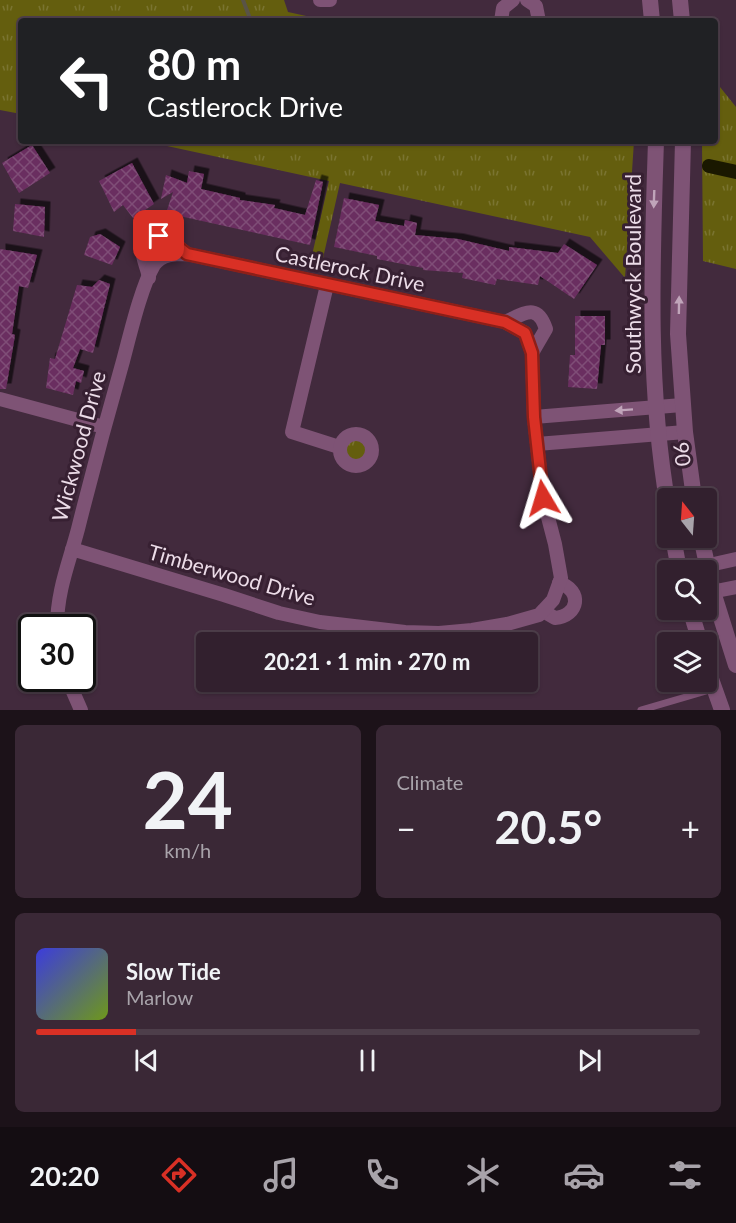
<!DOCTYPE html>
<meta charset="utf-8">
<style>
body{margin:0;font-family:Lato,sans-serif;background:#3a2836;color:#f1f3f6;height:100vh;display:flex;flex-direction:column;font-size:22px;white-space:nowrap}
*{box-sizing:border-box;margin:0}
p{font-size:20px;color:#a8a3aa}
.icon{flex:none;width:33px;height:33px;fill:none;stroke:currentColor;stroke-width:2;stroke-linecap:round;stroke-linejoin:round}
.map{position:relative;height:710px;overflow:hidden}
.drawer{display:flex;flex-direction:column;gap:15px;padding:15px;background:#1c1219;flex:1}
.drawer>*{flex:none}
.hud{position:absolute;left:18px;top:18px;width:700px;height:126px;border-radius:6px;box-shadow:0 2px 4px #0004,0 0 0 2px #4d3e4a;background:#202124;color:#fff;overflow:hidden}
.needle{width:39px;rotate:343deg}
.controls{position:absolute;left:657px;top:488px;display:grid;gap:12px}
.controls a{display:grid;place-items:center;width:60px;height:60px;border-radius:6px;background:#32202e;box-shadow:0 2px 4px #0004,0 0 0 2px #4d3e4a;font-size:30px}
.speed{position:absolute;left:18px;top:614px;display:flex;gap:12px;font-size:30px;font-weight:700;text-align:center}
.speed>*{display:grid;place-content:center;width:78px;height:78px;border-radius:50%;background:#32202e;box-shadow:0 2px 4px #0004,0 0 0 2px #4d3e4a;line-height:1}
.speed .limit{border:3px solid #111;border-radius:9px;background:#fff;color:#111}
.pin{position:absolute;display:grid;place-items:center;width:51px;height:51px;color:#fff;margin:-26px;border-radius:12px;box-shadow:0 3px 9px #0006}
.me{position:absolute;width:66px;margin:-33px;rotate:353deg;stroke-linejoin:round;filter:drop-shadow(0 0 4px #0008)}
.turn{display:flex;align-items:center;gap:21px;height:126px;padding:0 30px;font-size:27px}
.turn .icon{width:78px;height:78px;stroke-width:2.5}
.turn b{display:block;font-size:42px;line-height:51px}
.big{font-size:45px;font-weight:700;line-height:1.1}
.drawer .tile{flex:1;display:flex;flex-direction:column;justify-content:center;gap:9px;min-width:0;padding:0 21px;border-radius:9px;background:#3a2836}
.drawer .dial{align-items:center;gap:0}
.dial b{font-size:78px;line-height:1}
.song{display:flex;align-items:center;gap:18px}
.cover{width:72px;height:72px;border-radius:9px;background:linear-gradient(135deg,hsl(240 70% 55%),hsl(80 70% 35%))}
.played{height:6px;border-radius:3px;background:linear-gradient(90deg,#d93025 15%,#4d3e4a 15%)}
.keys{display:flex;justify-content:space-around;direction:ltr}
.heat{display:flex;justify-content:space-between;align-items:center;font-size:33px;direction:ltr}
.drawer .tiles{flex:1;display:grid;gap:15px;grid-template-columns:1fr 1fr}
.tile:last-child{grid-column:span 2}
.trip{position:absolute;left:196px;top:632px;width:342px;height:60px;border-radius:6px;background:#32202e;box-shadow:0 2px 4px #0004,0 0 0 2px #4d3e4a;font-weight:700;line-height:60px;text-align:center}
.dock{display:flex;height:96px;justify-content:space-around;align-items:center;background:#140d12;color:#a8a3aa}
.dock .icon{width:42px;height:42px}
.dock .active{color:#d93025}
.dock b{font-size:27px;color:#f1f3f6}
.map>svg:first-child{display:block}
.grass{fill:url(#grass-tufts)}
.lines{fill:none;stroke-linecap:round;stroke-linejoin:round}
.stream{stroke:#595346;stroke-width:4}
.canal{stroke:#1a1800;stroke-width:14}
.building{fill:url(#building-cross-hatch);filter:url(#shadow)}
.service{stroke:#7e5375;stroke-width:7}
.minor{stroke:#7e5375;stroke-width:14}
.tertiary{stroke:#7e5375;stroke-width:16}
.oneway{fill:#c0a5ba}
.route-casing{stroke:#8d1f18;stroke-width:15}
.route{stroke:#d93025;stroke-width:10}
.labels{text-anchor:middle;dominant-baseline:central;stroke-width:6;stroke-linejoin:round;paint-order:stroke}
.street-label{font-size:21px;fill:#ecdce8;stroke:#372032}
</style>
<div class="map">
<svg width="736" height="710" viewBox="0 0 736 710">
<defs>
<pattern id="grass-tufts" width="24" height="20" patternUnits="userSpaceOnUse" patternTransform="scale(1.5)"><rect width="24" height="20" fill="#645e0e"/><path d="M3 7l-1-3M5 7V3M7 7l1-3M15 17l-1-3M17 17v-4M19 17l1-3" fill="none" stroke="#7a7431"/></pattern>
<pattern id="building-cross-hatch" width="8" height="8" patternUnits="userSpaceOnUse" patternTransform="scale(1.5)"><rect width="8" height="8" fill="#6a2f60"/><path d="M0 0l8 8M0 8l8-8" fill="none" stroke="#7f4d77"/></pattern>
<filter id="shadow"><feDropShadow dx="5.5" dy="-5.5" stdDeviation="0" flood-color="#0009"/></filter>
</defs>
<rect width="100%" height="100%" fill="#422a3d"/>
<g class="grass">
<path d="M0,0H284L288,12L329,21H21V114L0,110Z"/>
<path d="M716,82L736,107V269L703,261L702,141H716Z"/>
<path d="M144,141H634L625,278L590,237L340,183L321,267L310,264L329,181Z"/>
<circle cx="358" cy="451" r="17"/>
</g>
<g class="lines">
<g class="stream">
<path d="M243,0L251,21"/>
<path d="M615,141L619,142"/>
</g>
<path class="canal" d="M709,166L736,172"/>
</g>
<g class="building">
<path d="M32,145L50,173L19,193L2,163Z"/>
<path d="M132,163L154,204L133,218L123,205L114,212L99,181Z"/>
<path d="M189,171L204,174L201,189L240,198V200L275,205L274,208L305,215L316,180L323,182L310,245L166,213L173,192L161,199L166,175L187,183Z"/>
<path d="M344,198L379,205L375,221L404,226L405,220L417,223L415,235L458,239L509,251V247L558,253L564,244L597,265L574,299L540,276L538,285L497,279L495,285L462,278L463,273L423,270V268L377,259V256L334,247Z"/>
<path d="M15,204L45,207L44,237L13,231Z"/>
<path d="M100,234L120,247L112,265L84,255L90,237Z"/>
<path d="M0,249L37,255L28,288L19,286L12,334L15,335L6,389H0Z"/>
<path d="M99,280L110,284L93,353L80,349L73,368L84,371L81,383L76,381L73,395L46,388L50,358L55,359L77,285L92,287Z"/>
<path d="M575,316H605V345H601L597,389L568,387L570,355H575Z"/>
</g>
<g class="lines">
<path class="service" d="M641,710L713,689"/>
<g class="minor">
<path d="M320,0H330"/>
<path d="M527,0L536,6L539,21"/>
<path d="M501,21L503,8L513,0"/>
<path d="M149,278C148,270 144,263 143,255C142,250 143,246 146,242C159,227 176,245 187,254"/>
<path d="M327,285L292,432L339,447"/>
<path d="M505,322C524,314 537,302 546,329L532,353"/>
<path d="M0,399L104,427"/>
<path d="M534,417L682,405"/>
<circle cx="356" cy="450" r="16"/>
<path d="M537,444L685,432"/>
<path d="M687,570L736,559"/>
<path d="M706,593L736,587"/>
<path d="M543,611L555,618C579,616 583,590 559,583"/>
<path d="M57,627C57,591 69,563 78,529C92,473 107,417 123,361C130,335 141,287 154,265C162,254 174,254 187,254L505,322L525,333L532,353L534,417L543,498L555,544L561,578L553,600L539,615L507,624L472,630L439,633L405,632L320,622L279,613L224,595L72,549"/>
<path d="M67,678L81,710"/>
</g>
<g class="tertiary">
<path d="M650,0L652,21"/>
<path d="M680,0L682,21"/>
<path d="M656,141C652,263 647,385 668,506"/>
<path d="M683,141L678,334L685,432L694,498"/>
<path d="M673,537L679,570"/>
<path d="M701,537L713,592L736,665"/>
<path d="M690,609L700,642"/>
<path d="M706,665L722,710"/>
</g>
</g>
<defs><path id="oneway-solid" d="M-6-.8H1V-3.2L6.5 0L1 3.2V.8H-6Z" transform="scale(1.5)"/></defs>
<g class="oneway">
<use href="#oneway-solid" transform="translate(654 199) rotate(92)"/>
<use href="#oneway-solid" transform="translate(679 305) rotate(-89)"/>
<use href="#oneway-solid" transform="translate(624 410) rotate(176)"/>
</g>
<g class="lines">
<defs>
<path id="route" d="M159,236L167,238L187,254L505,322L525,333L532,353L534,417L543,498"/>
</defs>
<use href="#route" class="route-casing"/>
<use href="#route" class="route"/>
</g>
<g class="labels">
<g class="street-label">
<text transform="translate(350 268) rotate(12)">Castlerock Drive</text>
<text transform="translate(632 274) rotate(-90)">Southwyck Boulevard</text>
<text transform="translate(78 446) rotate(-75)">Wickwood Drive</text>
<text transform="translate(683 454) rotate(83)">90</text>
<text transform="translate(232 574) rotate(16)">Timberwood Drive</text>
</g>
</g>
</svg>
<div class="controls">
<a><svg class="needle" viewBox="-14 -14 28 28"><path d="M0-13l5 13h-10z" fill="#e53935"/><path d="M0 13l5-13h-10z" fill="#a8a3aa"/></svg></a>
<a><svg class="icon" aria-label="search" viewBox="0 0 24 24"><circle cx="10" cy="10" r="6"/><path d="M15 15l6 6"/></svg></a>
<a><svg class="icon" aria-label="layers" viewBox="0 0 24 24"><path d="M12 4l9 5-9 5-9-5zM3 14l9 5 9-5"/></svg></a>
</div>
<div class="speed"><div class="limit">30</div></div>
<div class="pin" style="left:159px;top:236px;background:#d93025"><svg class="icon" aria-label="arrive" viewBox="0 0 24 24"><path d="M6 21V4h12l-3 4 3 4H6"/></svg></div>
<svg class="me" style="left:543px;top:498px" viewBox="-20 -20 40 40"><path d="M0-17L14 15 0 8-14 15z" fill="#d93025" stroke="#fff" stroke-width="4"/></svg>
<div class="trip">20:21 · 1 min · 270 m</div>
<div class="hud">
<div class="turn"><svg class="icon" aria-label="left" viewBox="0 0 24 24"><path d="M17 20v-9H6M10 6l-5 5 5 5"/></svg><div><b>80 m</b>Castlerock Drive</div></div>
</div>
</div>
<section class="drawer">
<div class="tiles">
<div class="tile dial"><b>24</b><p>km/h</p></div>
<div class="tile"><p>Climate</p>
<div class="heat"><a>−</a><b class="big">20.5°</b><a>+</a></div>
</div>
<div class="tile">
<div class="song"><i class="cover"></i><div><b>Slow Tide</b><p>Marlow</p></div></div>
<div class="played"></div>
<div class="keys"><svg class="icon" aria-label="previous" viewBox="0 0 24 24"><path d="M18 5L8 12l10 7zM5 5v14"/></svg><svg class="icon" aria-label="pause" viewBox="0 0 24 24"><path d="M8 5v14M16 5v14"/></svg><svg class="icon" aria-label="next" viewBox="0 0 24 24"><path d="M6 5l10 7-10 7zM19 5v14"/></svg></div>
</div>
</div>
</section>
<nav class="dock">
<b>20:20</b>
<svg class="icon active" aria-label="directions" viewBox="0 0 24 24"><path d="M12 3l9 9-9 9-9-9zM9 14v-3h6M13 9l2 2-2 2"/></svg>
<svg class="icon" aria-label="music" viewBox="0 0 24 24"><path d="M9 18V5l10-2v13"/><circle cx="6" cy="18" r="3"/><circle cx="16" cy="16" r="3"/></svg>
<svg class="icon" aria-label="phone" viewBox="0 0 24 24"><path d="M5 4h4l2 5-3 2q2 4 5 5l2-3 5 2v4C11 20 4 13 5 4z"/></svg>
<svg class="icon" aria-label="climate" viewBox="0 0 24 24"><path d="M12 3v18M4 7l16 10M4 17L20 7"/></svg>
<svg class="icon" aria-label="car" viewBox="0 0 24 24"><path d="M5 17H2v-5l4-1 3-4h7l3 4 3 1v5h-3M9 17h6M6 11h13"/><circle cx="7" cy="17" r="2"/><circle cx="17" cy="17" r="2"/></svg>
<svg class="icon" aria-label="filters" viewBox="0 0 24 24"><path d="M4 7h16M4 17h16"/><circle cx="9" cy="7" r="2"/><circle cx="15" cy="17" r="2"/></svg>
</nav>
